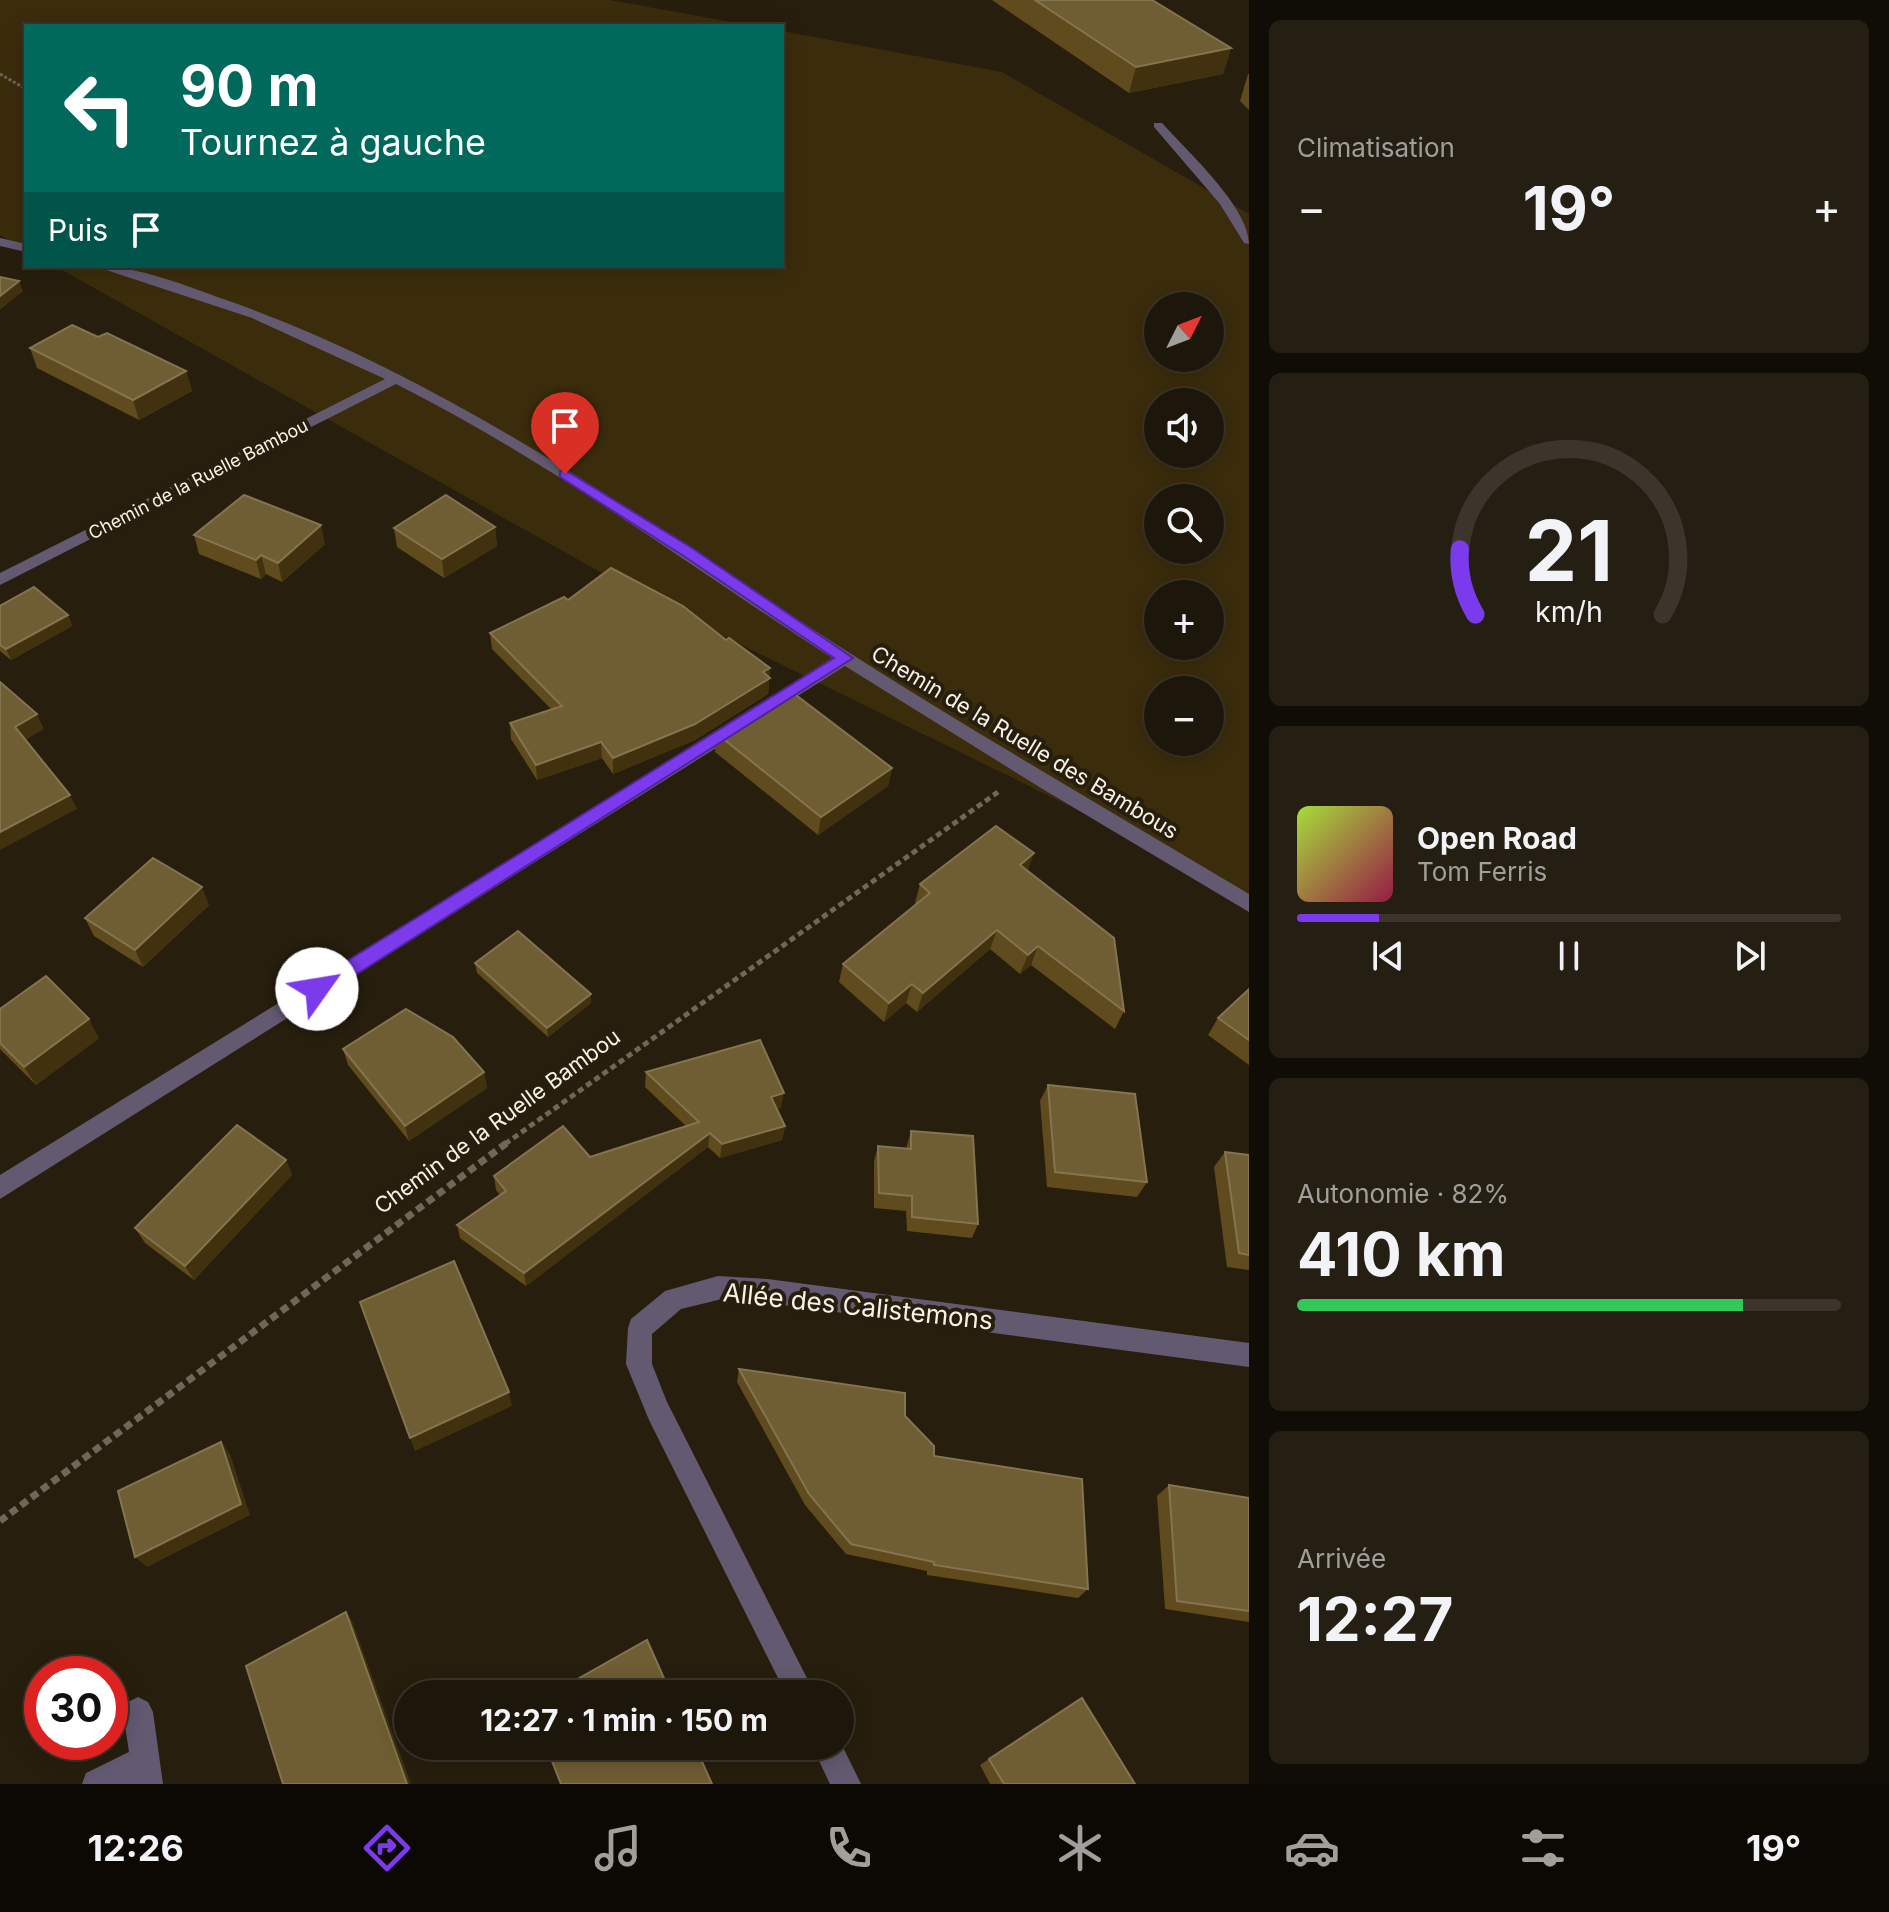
<!DOCTYPE html>
<html lang="fr">
<meta charset="utf-8">
<style>
body{margin:0;font-family:Inter,sans-serif;background:#251f13;color:#f1f3f6;height:100vh;display:flex;flex-direction:column;font-size:30px;white-space:nowrap}
*{box-sizing:border-box;margin:0}
p{font-size:26px;color:#a09f9c}
.icon{flex:none;width:44px;height:44px;fill:none;stroke:currentColor;stroke-width:2;stroke-linecap:round;stroke-linejoin:round}
.map{position:relative;flex:1;overflow:hidden}
.side{display:flex;flex-direction:column;gap:20px;padding:20px;background:#100c06;width:640px}
.side>*{flex:none}
.banner{position:absolute;left:24px;top:24px;width:760px;height:244px;border-radius:0px;box-shadow:0 4px 20px #0003,0 0 0 2px #3b352b;background:#00695c;color:#fff;overflow:hidden}
.needle{width:52px;rotate:48deg}
.buttons{position:absolute;left:1144px;top:292px;display:grid;gap:16px}
.buttons a{display:grid;place-items:center;width:80px;height:80px;border-radius:50%;background:#1d160a;box-shadow:0 4px 20px #0003,0 0 0 2px #3b352b;font-size:40px}
.speed{position:absolute;left:24px;top:1656px;display:flex;gap:16px;font-size:40px;font-weight:700;text-align:center}
.speed>*{display:grid;place-content:center;width:104px;height:104px;border-radius:50%;background:#1d160a;box-shadow:0 4px 20px #0003,0 0 0 2px #3b352b;line-height:1}
.speed .limit{border:12px solid #d22;background:#fff;color:#111}
.pin{position:absolute;display:grid;place-items:center;width:68px;height:68px;color:#fff;margin:-82px -34px;border-radius:50% 50% 50% 0;rotate:-45deg;box-shadow:0 0 8px #0007}
.pin .icon{rotate:45deg}
.me{position:absolute;width:88px;margin:-44px;rotate:58deg;stroke-linejoin:round;filter:drop-shadow(0 0 6px #0008)}
.turn{display:flex;align-items:center;gap:28px;height:168px;padding:0 24px;font-size:36px}
.turn .icon{width:104px;height:104px;stroke-width:2.5}
.turn b{display:block;font-size:56px;line-height:68px}
.then{display:flex;align-items:center;height:76px;padding:0 24px;background:#0003;gap:16px;font-size:30px}
.big{font-size:60px;font-weight:700;line-height:1.1}
.side .card{flex:1;display:flex;flex-direction:column;justify-content:center;gap:12px;min-width:0;padding:0 28px;border-radius:12px;background:#251f13}
.side .dial{align-items:center;gap:0}
.dial svg{height:208px;overflow:visible;fill:none;stroke:#3b352b;stroke-width:7;stroke-linecap:round;text-anchor:middle}
.dial text{fill:#f1f3f6;stroke:none}
.song{display:flex;align-items:center;gap:24px}
.cover{width:96px;height:96px;border-radius:12px;background:linear-gradient(135deg,hsl(80 70% 55%),hsl(340 70% 35%))}
.played{height:8px;border-radius:4px;background:linear-gradient(90deg,#7c3aed 15%,#3b352b 15%)}
.keys{display:flex;justify-content:space-around;direction:ltr}
.heat{display:flex;justify-content:space-between;align-items:center;font-size:44px;direction:ltr}
.charge{height:12px;border-radius:6px;background:linear-gradient(90deg,#34c759 82%,#3b352b 0)}
.trip{position:absolute;left:394px;top:1680px;width:460px;height:80px;border-radius:40px;background:#1d160a;box-shadow:0 4px 20px #0003,0 0 0 2px #3b352b;font-weight:700;line-height:80px;text-align:center}
.dock{display:flex;height:128px;justify-content:space-around;align-items:center;background:#0c0904;color:#a09f9c}
.dock .icon{width:56px;height:56px}
.dock .current{color:#7c3aed}
.dock b{font-size:36px;color:#f1f3f6}
main{display:flex;flex:1;min-height:0}
.map>svg:first-child{display:block}
.green{fill:#3b2c0c;fill-rule:evenodd}
.lines{fill:none;stroke-linecap:round;stroke-linejoin:round}
.path-far2{stroke:#6f6758;stroke-width:3;stroke-dasharray:3 2;stroke-linecap:butt}
.path-far1{stroke:#6f6758;stroke-width:5;stroke-dasharray:6 4;stroke-linecap:butt}
.path{stroke:#6f6758;stroke-width:7;stroke-dasharray:8 5;stroke-linecap:butt}
.minor{fill:#635a71;fill-rule:evenodd}
.wall{fill:#5f4b1d}
.shaded-wall{fill:#41310e}
.building{fill:#6f5d33;stroke:#84744f;stroke-width:2}
.route{fill:#7c3aed;stroke:#51269a;stroke-width:2}
.labels{text-anchor:middle;dominant-baseline:central;stroke-width:8;stroke-linejoin:round;paint-order:stroke}
.far-street-label{font-size:18px;fill:#f8f2e7;stroke:#271e0d}
.street-label{font-size:22px;fill:#f8f2e7;stroke:#271e0d}
.near-street-label{font-size:26px;fill:#f8f2e7;stroke:#271e0d}
</style>
<main>
<div class="map">
<svg width="1249" height="1784" viewBox="0 0 1249 1784">
<rect width="100%" height="100%" fill="#271e0d"/>
<g class="green">
<path d="M0,0H610L753,26H26V250L0,235Z"/>
<path d="M782,31L1002,72L1249,214V894L650,600L55,266H782ZM1158,306H1210V358H1158ZM1158,402H1210V454H1158ZM1158,498H1210V550H1158ZM1158,594H1210V646H1158ZM1158,690H1210V742H1158Z"/>
</g>
<g class="lines">
<path class="path-far2" d="M0,74L26,89"/>
<path class="path-far1" d="M505,1144L998,792"/>
<path class="path" d="M0,1521L508,1142"/>
<g class="minor">
<path d="M1154,123H1162C1187,151 1249,207 1249,244L1244,243L1220,204L1154,127Z"/>
<path d="M0,238L26,244V252L0,246Z"/>
<path d="M94,266C140,266 186,286 229,301C450,379 639,517 834,643C970,730 1110,811 1249,894V912L1041,788L845,666L777,709H765L762,705L765,701L832,658C688,565 550,461 396,384L0,585V573L385,379L252,318Z"/>
<path d="M737,720L746,726L743,731L0,1199V1175Z"/>
<path d="M718,1276L768,1279L1249,1343V1367L768,1303L718,1300L681,1309L652,1334V1364L667,1402L815,1694H786L649,1420L626,1364L628,1328L631,1319L665,1291Z"/>
<path d="M138,1697L148,1702L153,1712L163,1784H82L86,1773L129,1752L123,1712L128,1702Z"/>
<path d="M840,1741L861,1784H830L812,1746H840Z"/>
</g>
</g>
<g class="wall">
<path d="M992,0H1152L1231,48L1223,74L1129,93Z"/>
<path d="M1248,74H1249V110L1240,101Z"/>
<path d="M30,348L186,371L192,391L139,420L37,368Z"/>
<path d="M495,527L497,546L444,578L397,547L394,528Z"/>
<path d="M194,535L325,544L282,582L266,574L261,579L199,554Z"/>
<path d="M568,600L726,640L770,668L768,694L695,740L613,774L602,758L537,780L511,739L510,723L551,709L492,649L490,633Z"/>
<path d="M0,606L68,615L72,626L11,660L0,651Z"/>
<path d="M716,733L892,768L888,786L818,835L715,752Z"/>
<path d="M1028,870L1124,1011L1115,1029L1031,965L1020,974L990,949L917,1012L906,1003L884,1022L839,982L843,964L916,904L915,903L920,884Z"/>
<path d="M209,905L143,967L94,936L85,918Z"/>
<path d="M475,963L591,994V1003L548,1037L477,973Z"/>
<path d="M1249,989V1065L1208,1035L1218,1018Z"/>
<path d="M0,1009L99,1038L36,1085L0,1049Z"/>
<path d="M343,1049L484,1072L487,1088L409,1141L348,1065Z"/>
<path d="M646,1072L781,1108L776,1109L785,1126L782,1140L720,1158L708,1147L526,1286L460,1238L457,1225L500,1195L496,1190L494,1176L590,1157L686,1126L645,1087Z"/>
<path d="M1048,1085L1147,1182L1137,1197L1047,1187L1040,1101Z"/>
<path d="M911,1131L978,1224L972,1238L907,1231L906,1211L874,1208V1161L878,1146L906,1149Z"/>
<path d="M1225,1152L1249,1155V1270L1227,1267L1214,1167Z"/>
<path d="M286,1160L292,1175L194,1280L145,1243L135,1228Z"/>
<path d="M739,1369L905,1416L934,1456L1088,1589L1078,1598L927,1575V1571L846,1554L805,1505L737,1382Z"/>
<path d="M1169,1485L1249,1498V1622L1165,1609L1157,1496Z"/>
<path d="M1082,1698L1135,1784H990L980,1765Z"/>
</g>
<g class="shaded-wall">
<path d="M1231,48L1223,74L1129,93L1136,67Z"/>
<path d="M19,281L23,291L0,310V296Z"/>
<path d="M186,371L192,391L139,420L133,400Z"/>
<path d="M321,525L325,544L282,582L278,563Z"/>
<path d="M495,527L497,546L444,578L442,559Z"/>
<path d="M261,555L266,574L261,579L256,560Z"/>
<path d="M68,615L72,626L11,660L6,649Z"/>
<path d="M770,668L768,694L695,740L613,774V758Z"/>
<path d="M37,714L44,729L22,742L15,727Z"/>
<path d="M601,742L602,758L537,780L536,765Z"/>
<path d="M892,768L888,786L818,835L821,817Z"/>
<path d="M70,795L77,809L0,850V832Z"/>
<path d="M1034,853L1027,873L1020,865Z"/>
<path d="M202,887L209,905L143,967L135,950Z"/>
<path d="M997,930L990,949L917,1012L923,993Z"/>
<path d="M1038,946L1031,965L1020,974L1028,955Z"/>
<path d="M912,984L906,1003L884,1022L889,1003Z"/>
<path d="M591,994V1003L548,1037L547,1028Z"/>
<path d="M89,1019L99,1038L36,1085L24,1067Z"/>
<path d="M484,1072L487,1088L409,1141L405,1126Z"/>
<path d="M784,1093L781,1108L768,1112L771,1097Z"/>
<path d="M785,1126L782,1140L720,1158L722,1144Z"/>
<path d="M710,1133L708,1147L526,1286L524,1273Z"/>
<path d="M286,1160L292,1175L194,1280L185,1266Z"/>
<path d="M509,1392L512,1406L415,1451L410,1438Z"/>
<path d="M221,1442L230,1454L250,1515L147,1567L135,1557Z"/>
<path d="M346,1612L352,1621L411,1784H407Z"/>
</g>
<g class="building">
<path d="M1035,0H1152L1231,48L1136,67Z"/>
<path d="M0,277L19,281L0,296Z"/>
<path d="M72,325L98,337L107,333L186,371L133,400L30,348Z"/>
<path d="M244,495L321,525L278,563L261,555L256,560L194,535Z"/>
<path d="M446,495L495,527L442,559L394,528Z"/>
<path d="M611,568L683,606L726,640L729,638L770,668L763,672L770,678L695,724L613,758L601,742L536,765L510,723L562,706L490,633L564,597L568,600Z"/>
<path d="M34,587L68,615L6,649L0,645V606Z"/>
<path d="M0,682L37,714L15,727L70,795L0,832Z"/>
<path d="M788,689L892,768L821,817L716,733Z"/>
<path d="M996,826L1034,853L1020,865L1114,938L1124,1011L1038,946L1028,955L997,930L923,993L912,984L889,1003L843,964L930,893L920,884Z"/>
<path d="M153,858L202,887L135,950L85,918Z"/>
<path d="M518,931L591,994L547,1028L475,963Z"/>
<path d="M46,976L89,1019L24,1067L0,1043V1009Z"/>
<path d="M1249,989V1040L1218,1018Z"/>
<path d="M406,1009L453,1037L484,1072L405,1126L343,1049Z"/>
<path d="M760,1040L784,1093L771,1097L785,1126L722,1144L710,1133L524,1273L457,1225L506,1191L494,1176L563,1126L590,1157L699,1122L646,1072Z"/>
<path d="M1048,1085L1135,1094L1147,1182L1055,1172Z"/>
<path d="M237,1125L286,1160L185,1266L135,1228Z"/>
<path d="M911,1131L973,1136L978,1224L912,1217V1196L879,1193L878,1146L911,1149Z"/>
<path d="M1225,1152L1249,1155V1255L1239,1253Z"/>
<path d="M454,1261L509,1392L410,1438L360,1302Z"/>
<path d="M739,1369L905,1393V1416L934,1446V1456L1082,1479L1088,1589L934,1565V1562L851,1544L809,1494Z"/>
<path d="M221,1442L241,1504L135,1557L118,1491Z"/>
<path d="M1169,1485L1249,1498V1611L1177,1601Z"/>
<path d="M346,1612L407,1784H283L246,1666Z"/>
<path d="M647,1640L671,1694H551Z"/>
<path d="M1082,1698L1135,1784H1004L989,1759Z"/>
<path d="M546,1746H695L712,1784H561Z"/>
</g>
<path class="route" d="M565,470L692,548L853,658L324,995H310L307,989L310,984L834,658L682,555L560,477V471Z"/>
<g class="labels">
<g class="far-street-label">
<text transform="translate(198 479) rotate(-27)">Chemin de la Ruelle Bambou</text>
</g>
<g class="street-label">
<text transform="translate(1025 742) rotate(31)">Chemin de la Ruelle des Bambous</text>
<text transform="translate(497 1121) rotate(-36)">Chemin de la Ruelle Bambou</text>
</g>
<g class="near-street-label">
<text transform="translate(858 1306) rotate(6)">Allée des Calistemons</text>
</g>
</g>
</svg>
<div class="buttons">
<a><svg class="needle" viewBox="-14 -14 28 28"><path d="M0-13l5 13h-10z" fill="#e53935"/><path d="M0 13l5-13h-10z" fill="#a09f9c"/></svg></a>
<a><svg class="icon" aria-label="sound" viewBox="0 0 24 24"><path d="M4 9h4l5-4v14l-5-4H4zM17 9q2 3 0 6"/></svg></a>
<a><svg class="icon" aria-label="search" viewBox="0 0 24 24"><circle cx="10" cy="10" r="6"/><path d="M15 15l6 6"/></svg></a>
<a>+</a>
<a>−</a>
</div>
<div class="speed"><div class="limit">30</div></div>
<div class="pin" style="left:565px;top:474px;background:#d93025"><svg class="icon" aria-label="arrive" viewBox="0 0 24 24"><path d="M6 21V4h12l-3 4 3 4H6"/></svg></div>
<svg class="me" style="left:317px;top:989px" viewBox="-20 -20 40 40"><circle r="19" fill="#fff"/><path d="M0-13L10 11 0 6-10 11z" fill="#7c3aed"/></svg>
<div class="trip">12:27 · 1 min · 150 m</div>
<div class="banner">
<div class="turn"><svg class="icon" aria-label="left" viewBox="0 0 24 24"><path d="M17 20v-9H6M10 6l-5 5 5 5"/></svg><div><b>90 m</b>Tournez à gauche</div></div>
<div class="then">Puis<svg class="icon" aria-label="arrive" viewBox="0 0 24 24"><path d="M6 21V4h12l-3 4 3 4H6"/></svg></div>
</div>
</div>
<section class="side">
<div class="card"><p>Climatisation</p>
<div class="heat"><a>−</a><b class="big">19°</b><a>+</a></div>
</div>
<div class="card dial"><svg viewBox="0 0 100 80">
<path d="M14 69A42 42 0 1 1 86 69"/>
<path d="M14 69A42 42 0 0 1 8 44" stroke="#7c3aed"/>
<text x="50" y="56" font-size="32" font-weight="700">21</text>
<text x="50" y="72" font-size="11">km/h</text>
</svg></div>
<div class="card">
<div class="song"><i class="cover"></i><div><b>Open Road</b><p>Tom Ferris</p></div></div>
<div class="played"></div>
<div class="keys"><svg class="icon" aria-label="previous" viewBox="0 0 24 24"><path d="M18 5L8 12l10 7zM5 5v14"/></svg><svg class="icon" aria-label="pause" viewBox="0 0 24 24"><path d="M8 5v14M16 5v14"/></svg><svg class="icon" aria-label="next" viewBox="0 0 24 24"><path d="M6 5l10 7-10 7zM19 5v14"/></svg></div>
</div>
<div class="card"><p>Autonomie · 82%</p><b class="big">410 km</b><div class="charge"></div></div>
<div class="card"><p>Arrivée</p><b class="big">12:27</b></div>
</section>
</main>
<nav class="dock">
<b>12:26</b>
<svg class="icon current" aria-label="directions" viewBox="0 0 24 24"><path d="M12 3l9 9-9 9-9-9zM9 14v-3h6M13 9l2 2-2 2"/></svg>
<svg class="icon" aria-label="music" viewBox="0 0 24 24"><path d="M9 18V5l10-2v13"/><circle cx="6" cy="18" r="3"/><circle cx="16" cy="16" r="3"/></svg>
<svg class="icon" aria-label="phone" viewBox="0 0 24 24"><path d="M5 4h4l2 5-3 2q2 4 5 5l2-3 5 2v4C11 20 4 13 5 4z"/></svg>
<svg class="icon" aria-label="climate" viewBox="0 0 24 24"><path d="M12 3v18M4 7l16 10M4 17L20 7"/></svg>
<svg class="icon" aria-label="car" viewBox="0 0 24 24"><path d="M5 17H2v-5l4-1 3-4h7l3 4 3 1v5h-3M9 17h6M6 11h13"/><circle cx="7" cy="17" r="2"/><circle cx="17" cy="17" r="2"/></svg>
<svg class="icon" aria-label="filters" viewBox="0 0 24 24"><path d="M4 7h16M4 17h16"/><circle cx="9" cy="7" r="2"/><circle cx="15" cy="17" r="2"/></svg>
<b>19°</b>
</nav>
